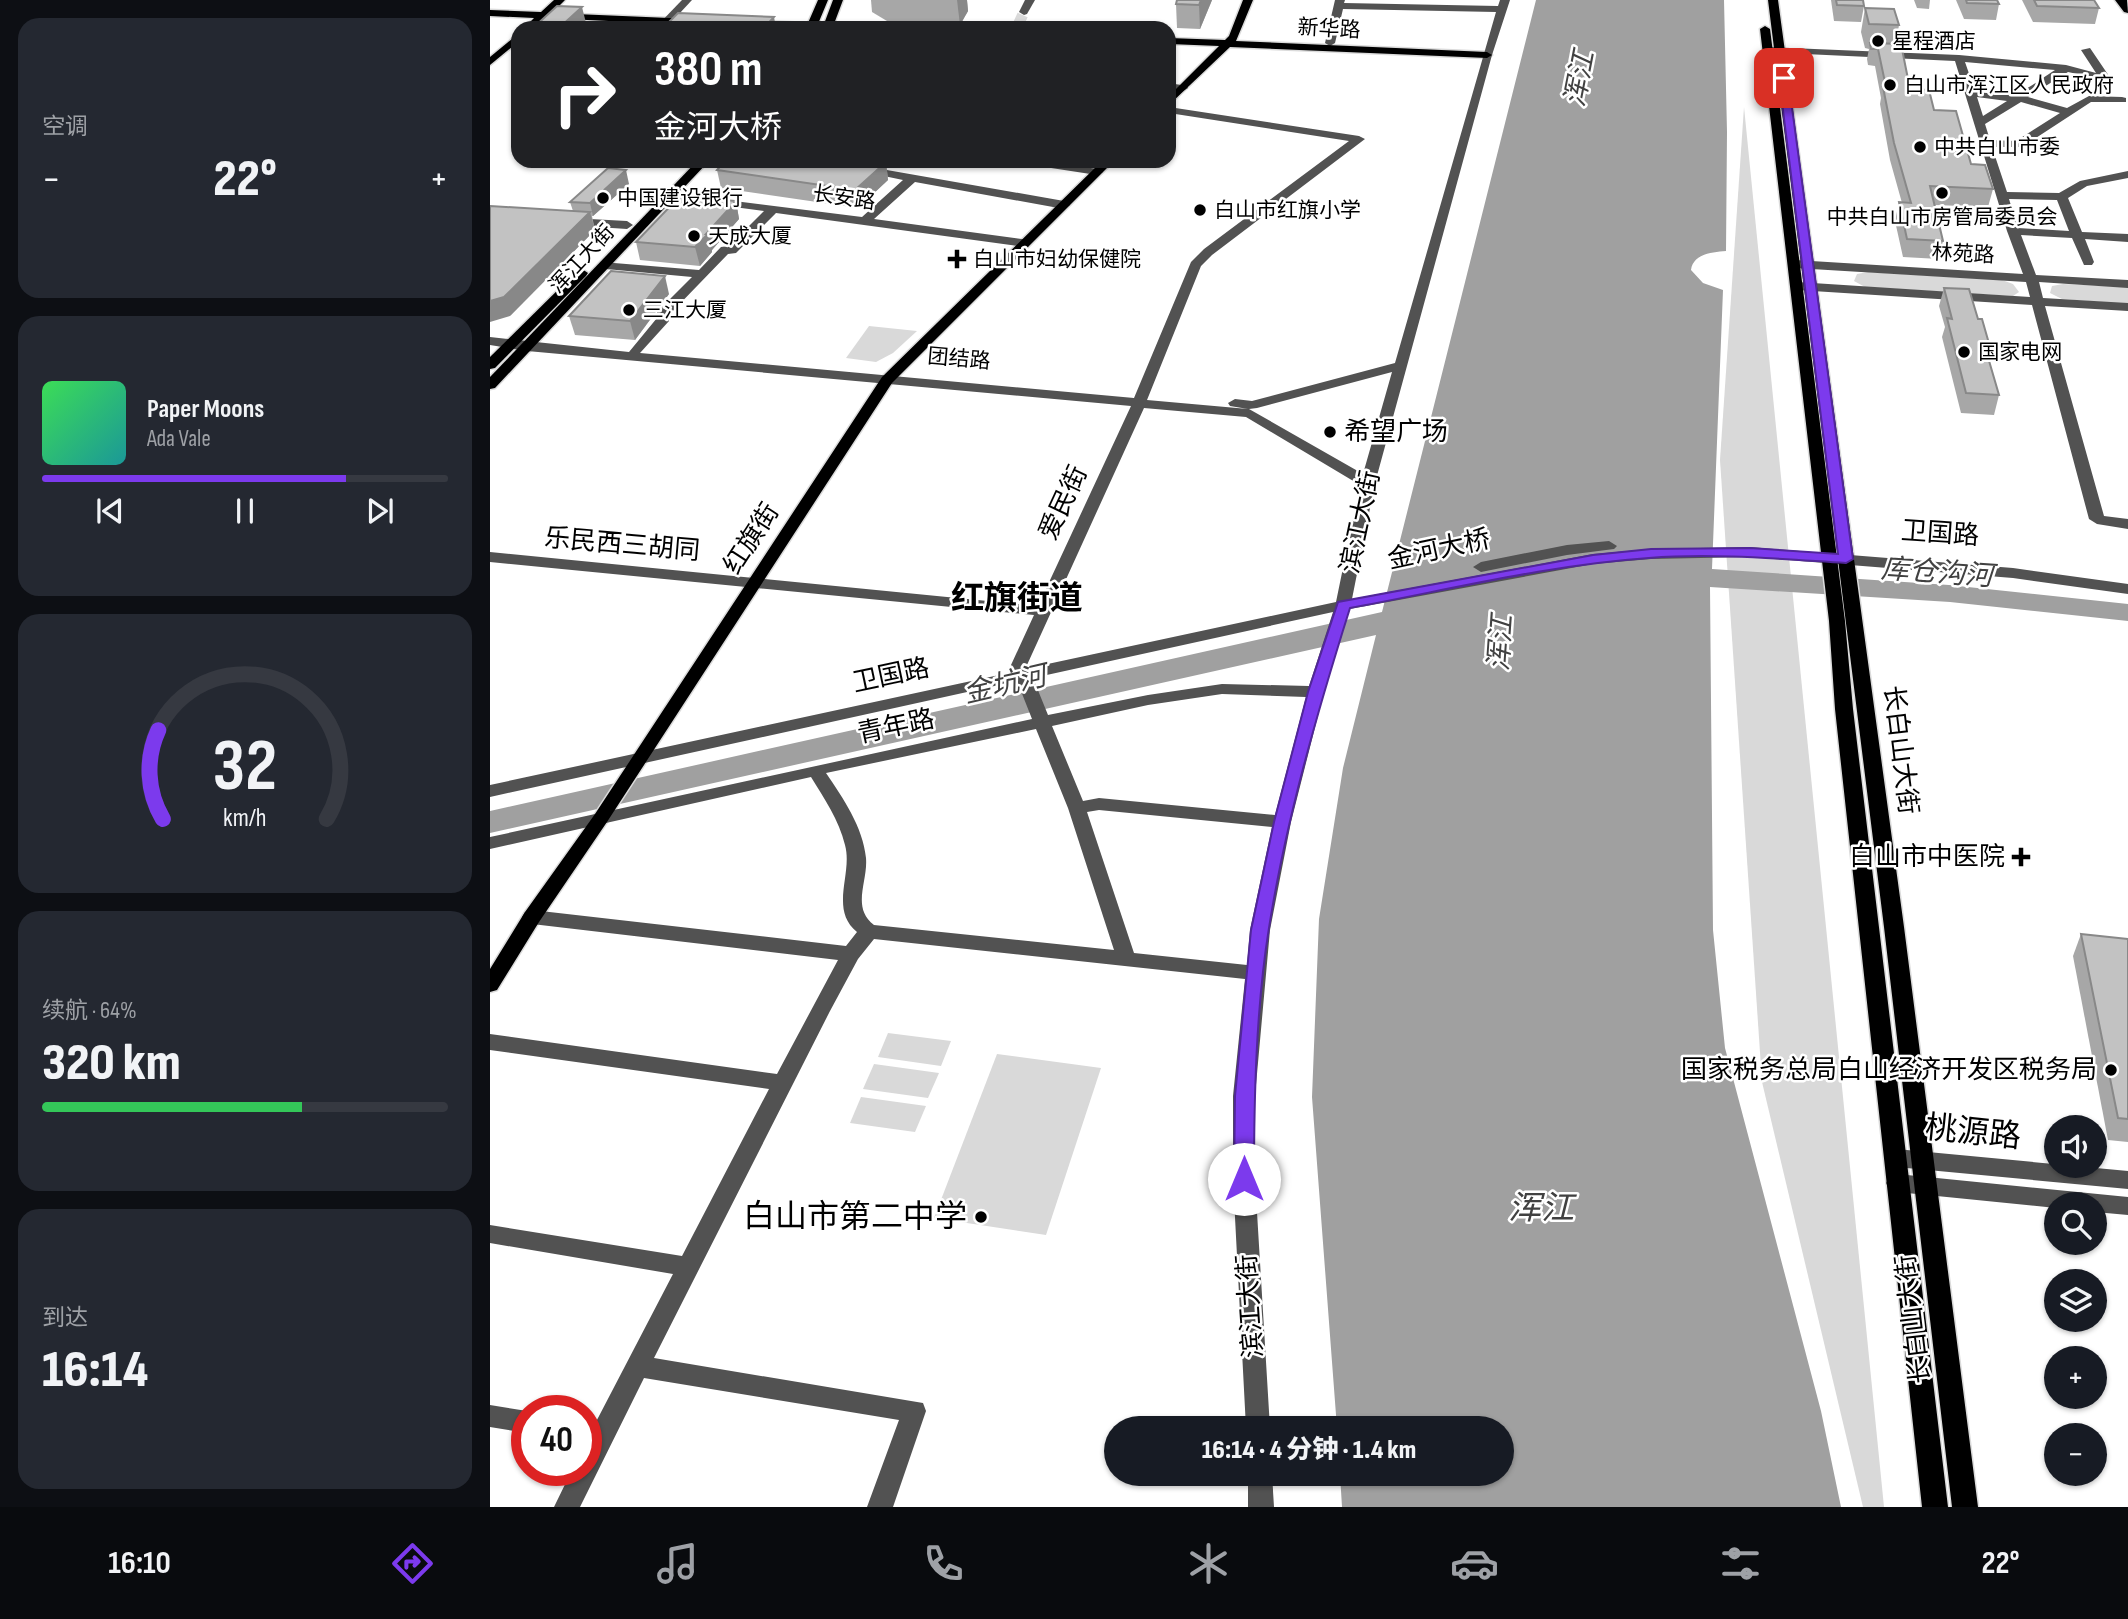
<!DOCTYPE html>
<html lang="zh">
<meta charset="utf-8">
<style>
body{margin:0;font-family:"Sofia Sans Condensed","Noto Sans SC",sans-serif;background:#242831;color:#f1f3f6;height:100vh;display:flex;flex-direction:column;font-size:26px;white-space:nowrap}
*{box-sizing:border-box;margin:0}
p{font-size:23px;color:#9ea1a6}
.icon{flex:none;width:38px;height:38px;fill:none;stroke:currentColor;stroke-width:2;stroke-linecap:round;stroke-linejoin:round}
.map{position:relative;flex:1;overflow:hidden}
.panel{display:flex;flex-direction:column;gap:18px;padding:18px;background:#0d0f14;width:490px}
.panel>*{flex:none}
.top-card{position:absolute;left:21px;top:21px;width:665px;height:147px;border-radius:21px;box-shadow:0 2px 5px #0004;background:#202124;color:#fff;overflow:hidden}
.controls{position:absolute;left:1554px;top:1115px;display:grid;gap:14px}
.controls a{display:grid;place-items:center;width:63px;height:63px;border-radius:50%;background:#171b24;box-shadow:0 2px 5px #0004;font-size:35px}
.speed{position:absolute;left:21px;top:1395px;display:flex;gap:14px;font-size:35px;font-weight:700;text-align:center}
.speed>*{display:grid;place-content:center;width:91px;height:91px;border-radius:50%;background:#171b24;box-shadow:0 2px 5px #0004;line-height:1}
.speed .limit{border:10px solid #d22;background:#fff;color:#111}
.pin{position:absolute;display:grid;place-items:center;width:60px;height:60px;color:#fff;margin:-30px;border-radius:14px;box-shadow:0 4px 10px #0006}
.me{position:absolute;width:77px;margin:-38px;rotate:0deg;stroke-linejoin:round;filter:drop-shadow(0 0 5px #0008)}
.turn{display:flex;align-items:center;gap:24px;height:147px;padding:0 28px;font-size:32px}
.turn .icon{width:91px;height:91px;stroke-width:2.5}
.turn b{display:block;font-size:49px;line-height:60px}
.big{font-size:52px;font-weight:800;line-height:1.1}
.panel .card{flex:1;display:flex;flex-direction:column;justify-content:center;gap:10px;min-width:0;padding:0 24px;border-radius:21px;background:#242831}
.panel .dial{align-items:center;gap:0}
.dial svg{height:182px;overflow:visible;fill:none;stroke:#363941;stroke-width:7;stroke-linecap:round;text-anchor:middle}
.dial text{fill:#f1f3f6;stroke:none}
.song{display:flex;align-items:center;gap:21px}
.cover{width:84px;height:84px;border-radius:10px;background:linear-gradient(135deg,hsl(130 70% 55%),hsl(180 70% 35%))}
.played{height:7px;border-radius:4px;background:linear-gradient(90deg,#7c3aed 75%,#363941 75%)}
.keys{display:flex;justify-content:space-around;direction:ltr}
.heat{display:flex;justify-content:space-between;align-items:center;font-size:38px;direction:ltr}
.charge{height:10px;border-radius:5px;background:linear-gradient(90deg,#34c759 64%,#363941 0)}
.trip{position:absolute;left:614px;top:1416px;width:410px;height:70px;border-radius:35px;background:#171b24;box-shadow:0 2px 5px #0004;font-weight:800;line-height:70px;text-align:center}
.dock{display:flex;height:112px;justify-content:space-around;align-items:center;background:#090b0e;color:#9ea1a6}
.dock .icon{width:49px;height:49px}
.dock .selected{color:#7c3aed}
.dock b{font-size:32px;color:#f1f3f6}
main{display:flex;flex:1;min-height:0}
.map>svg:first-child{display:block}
.green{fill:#d9d9d9}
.water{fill:#a0a0a0}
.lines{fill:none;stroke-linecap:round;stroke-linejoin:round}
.minor-tunnel{stroke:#d9d9d9;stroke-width:11;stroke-dasharray:11 5;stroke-linecap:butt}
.major-casing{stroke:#dbdbdb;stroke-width:3}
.highway-casing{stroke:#dbdbdb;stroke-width:3}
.minor{fill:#525252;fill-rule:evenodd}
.major{fill:#000;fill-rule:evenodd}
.highway{fill:#000;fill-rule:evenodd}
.wall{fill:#a7a7a7}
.shaded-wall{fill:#888}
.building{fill:#c2c2c2;stroke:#888;stroke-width:2}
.route{fill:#7c3aed;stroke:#51269a;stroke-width:2}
.poi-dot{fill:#000;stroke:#fff;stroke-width:2.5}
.labels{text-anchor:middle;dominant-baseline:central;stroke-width:5;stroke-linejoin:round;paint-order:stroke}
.far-street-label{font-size:21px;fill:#000;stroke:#fff}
.far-poi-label{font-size:21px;fill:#000;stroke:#fff;text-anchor:start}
.poi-label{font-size:26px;fill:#000;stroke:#fff;text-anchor:end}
.street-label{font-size:26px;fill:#000;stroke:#fff}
.water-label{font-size:28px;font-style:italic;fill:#414141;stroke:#fff}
.near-street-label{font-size:32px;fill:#000;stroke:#fff}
.near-poi-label{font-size:32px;fill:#000;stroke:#fff;text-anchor:end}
.district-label{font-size:33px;font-weight:bold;fill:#000;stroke:#fff}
.near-water-label{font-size:33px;font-style:italic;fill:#414141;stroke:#fff}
</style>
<main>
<section class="panel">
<div class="card"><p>空调</p>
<div class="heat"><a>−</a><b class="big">22°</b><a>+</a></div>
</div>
<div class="card">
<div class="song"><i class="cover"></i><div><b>Paper Moons</b><p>Ada Vale</p></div></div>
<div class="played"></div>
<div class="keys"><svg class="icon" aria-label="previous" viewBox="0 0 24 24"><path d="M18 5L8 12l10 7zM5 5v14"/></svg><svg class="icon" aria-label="pause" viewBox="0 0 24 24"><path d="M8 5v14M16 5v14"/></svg><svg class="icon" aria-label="next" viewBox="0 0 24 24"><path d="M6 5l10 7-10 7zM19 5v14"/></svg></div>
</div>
<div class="card dial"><svg viewBox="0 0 100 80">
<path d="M14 69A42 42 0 1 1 86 69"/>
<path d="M14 69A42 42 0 0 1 12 30" stroke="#7c3aed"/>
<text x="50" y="56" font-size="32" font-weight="700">32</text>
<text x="50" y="72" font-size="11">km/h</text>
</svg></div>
<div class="card"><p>续航 · 64%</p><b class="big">320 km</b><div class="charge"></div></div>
<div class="card"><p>到达</p><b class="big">16:14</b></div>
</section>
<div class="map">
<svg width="1638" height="1507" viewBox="0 0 1638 1507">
<rect width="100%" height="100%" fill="#fff"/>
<g class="green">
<path d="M1254,107L1394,1507H1373L1272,1082L1230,460Z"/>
<path d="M1378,272L1512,280L1523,284L1529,292L1523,296L1375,287L1364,281L1367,274Z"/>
<path d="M1573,284L1638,287V304L1572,299L1560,293L1562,286Z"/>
<path d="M379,326L427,331L403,353L386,362L356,358Z"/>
<path d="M398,1033L461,1041L451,1066L388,1057Z"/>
<path d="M507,1054L611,1068L556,1235L444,1218Z"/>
<path d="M384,1064L449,1073L438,1098L373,1089Z"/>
<path d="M371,1097L436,1106L425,1132L360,1123Z"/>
</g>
<path class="water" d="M1046,0H1234L1237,132L1236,251C1222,252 1203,254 1201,270L1213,283L1233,290L1222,569L1459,585L1638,604V621L1460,602L1220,587L1223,930L1235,1048L1331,1411L1351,1507H852L850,1474H1012V1428H847L822,1097L829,919L853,768L886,635L0,833V811L892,612Z"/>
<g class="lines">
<path class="minor-tunnel" d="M528,25L534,12"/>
<defs>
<g id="major">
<path d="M64,0H75L62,13L203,19L208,22L203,25L55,18L45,28H34L44,18L0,16V10L51,12Z"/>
<path d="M328,0H338L328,24H334L343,0H353L344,24L361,25L366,28C345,28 272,33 258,24L263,21L318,23Z"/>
<path d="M753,0H763L746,41L997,52L1002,55L997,58L740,47L679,105V96L729,46L679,44V38L735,40L739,36Z"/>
<path d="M1278,0H1288L1414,927L1488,1507H1462L1394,927Z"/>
<path d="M1275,26L1280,29L1355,621L1363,709L1458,1507H1432L1345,709L1339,621L1270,29Z"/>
<path d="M28,34V42L0,65V57Z"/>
<path d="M207,161H219L5,388L0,389V377Z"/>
<path d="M612,161H624L402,383L117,822L49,922L7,990L0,992V969L35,912L105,814L392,377Z"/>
<path d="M92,269L98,273L96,276L5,368L0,369V357L88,270Z"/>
</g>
<path id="highway" d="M1625,0H1637L1638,13L1634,12Z"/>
</defs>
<use href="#major" class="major-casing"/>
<use href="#highway" class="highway-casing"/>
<g class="minor">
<path d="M192,0H202L176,28H165Z"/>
<path d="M535,0H545L537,14L534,15L529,12Z"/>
<path d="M845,0H855L854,3L1008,6L1010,0H1020L1002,55L885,483L862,599L1103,554L1161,549L1260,547L1523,568L1638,584V594L1523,578L1260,557L1161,559L1103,564L860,609L834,692L801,822L780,930L765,1096V1179L780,1428H756L743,1179V1096L755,979L384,939L368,959L340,1011L164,1358L433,1403L436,1411L403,1507H377L409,1420L154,1378L90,1507H64L82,1470H96V1441L183,1274L0,1243V1225L192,1256L279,1089L0,1050V1034L287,1074L348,960L42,924L35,922L32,917L35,912L42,910L356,946L367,932C339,909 363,874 355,845C349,820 334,798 321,777L0,849V837L542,719L527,681L0,797V785L523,672L521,665L544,615L0,562V552L548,606L641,406L37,351L0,345V337L139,352L167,318V312L202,277L116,269L112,268V262L209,270L231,247L239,246L274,211L169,197L163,193L165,191L372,217L413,180L370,171L368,169L374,166L574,201L580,205L574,209L425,182L384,219L539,240V246L535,247L286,213L246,253L238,254L179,315V321L150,353L644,398L701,262L714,249L859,141L679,113V107L869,136L875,139L722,255L711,266L657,400L758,409L740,406L738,403L745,399L762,401L905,363L1006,12L853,9L845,43L840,46L835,43ZM902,372L873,474L759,409L767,408ZM654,408L756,417L870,485L846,602L539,668L537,665ZM843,612L819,686L732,684L658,695L558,715L543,678ZM732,694L816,697L785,815L609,798L593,801L562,726L658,705ZM546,729L578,808L624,950L384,925C361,907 378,882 376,858C373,827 353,798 336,773ZM609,810L782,827L760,930L757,965L644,953L597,812Z"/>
<path d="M528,22L533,25L531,28H521Z"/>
<path d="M1278,47L1469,55L1576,65L1606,73L1591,50L1600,48L1621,79L1620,81L1578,72L1538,97L1577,108L1599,96L1632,97L1636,98V102H1601L1532,147H1502L1517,192L1569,193L1590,181L1638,171V178L1597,186L1578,198L1592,232L1638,234V242L1595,239L1604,262L1602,265H1594L1582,238L1531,235L1546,275L1638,280V288L1549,282L1553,298L1638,303V311L1555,306L1614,516L1638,519V529L1607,524L1599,519L1542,305L1307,290L1301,286L1307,282L1540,297L1536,282L1305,268L1299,264L1305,260L1533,274L1517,231L1465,61L1274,52V48ZM1475,62L1565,70C1530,93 1528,99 1485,91ZM1487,97L1517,101L1493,116ZM1531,102L1570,113L1526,141L1500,140L1495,124ZM1519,199L1567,200L1579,231L1528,228Z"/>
<path d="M679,83L697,86L698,88L693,91L679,89Z"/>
<path d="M529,161H557L607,169L613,172L607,175L535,164Z"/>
<path d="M81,218L137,221L143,225L137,229L77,225V219Z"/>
<path d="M1119,541L1127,546L1124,549L1077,555L991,572L983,567L991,562L1077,545Z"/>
<path d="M1406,1149L1638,1171V1189L1406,1167L1398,1164L1395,1158L1398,1152Z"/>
<path d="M1407,1174L1638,1197V1215L1605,1212V1204H1566V1208L1407,1192L1399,1189L1396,1183L1399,1177Z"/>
<path d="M0,1405L37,1411V1433L0,1427Z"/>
<path d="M758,1474H782L784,1507H758Z"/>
</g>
<use href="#major" class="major"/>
<use href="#highway" class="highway"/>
</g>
<g class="wall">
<path d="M381,0H477L478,11L470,25L397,21L382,12Z"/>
<path d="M687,0H722L710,29L687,28L686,4Z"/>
<path d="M1341,0H1373L1374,6L1371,22L1344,21Z"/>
<path d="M1424,0H1440L1439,9L1427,8Z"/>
<path d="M1466,0H1507L1509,4L1506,20L1474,19Z"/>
<path d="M1519,0H1604L1609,8L1605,24L1543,22L1532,0Z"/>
<path d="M1375,8L1409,25L1406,44L1420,89L1444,110L1481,164L1503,189L1498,207L1445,205L1453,241L1449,259L1413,257L1405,221L1409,202L1412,203L1400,160L1390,104L1391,98L1385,66L1378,65L1377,59L1379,49L1375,48L1371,32Z"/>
<path d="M396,162L398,180L368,208L231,188L227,170Z"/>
<path d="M139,184L103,216H102L105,230L20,316L83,211L80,202Z"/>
<path d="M246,201L249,219L222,250V252L210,266L150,260L146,242Z"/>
<path d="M1454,288L1500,347L1498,357L1509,395L1504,415L1471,413L1452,337L1455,327L1449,306Z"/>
<path d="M179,294L145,340L85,335L79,316Z"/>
<path d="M1591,934L1638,939V1142L1618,1140L1583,956Z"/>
</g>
<g class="shaded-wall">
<path d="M467,0H477L478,11L470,25Z"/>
<path d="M711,0H722L710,29L709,5Z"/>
<path d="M92,7L96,23L90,28H69Z"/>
<path d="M284,17L286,28H274Z"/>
<path d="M396,162L398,180L368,208L365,190Z"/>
<path d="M136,170L139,184L103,216L100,203Z"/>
<path d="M246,201L249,219L222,250V252L210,266L205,247L216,234Z"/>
<path d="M100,212L105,230L20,316L0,322V301Z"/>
<path d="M175,276L179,294L145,340L140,321Z"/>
</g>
<g class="building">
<path d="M687,0H711L709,5L686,4Z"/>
<path d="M1346,0H1373L1374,6L1347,5Z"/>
<path d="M1476,0H1507L1509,4L1477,3Z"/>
<path d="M1544,0H1604L1609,8L1547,6Z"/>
<path d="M67,6L92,7L69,28H43Z"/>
<path d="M1375,8L1404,9L1409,25L1379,24Z"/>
<path d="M188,13L284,17L274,28H173Z"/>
<path d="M1380,43L1411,44L1420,89L1439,90L1444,110L1466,111L1481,164L1495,165L1503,189L1440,186L1453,241L1417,239L1409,202L1421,203L1404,143L1393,87H1396L1388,49H1381Z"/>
<path d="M235,161H391L396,162L365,190L227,170Z"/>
<path d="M118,168L136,170L100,203L80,202Z"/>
<path d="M190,196L246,201L216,234H218L205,247L146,242Z"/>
<path d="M0,206L100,212L14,297L0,301Z"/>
<path d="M121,271L175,276L140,321L79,316Z"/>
<path d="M1454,288L1479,289L1488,319H1492L1500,347H1495L1509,395L1476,393L1457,318L1462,319Z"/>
<path d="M1591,934L1638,939V1119L1628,1118Z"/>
</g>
<path class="route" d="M1294,75L1298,78L1363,559L1356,563C1290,559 1224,553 1159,558C1058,565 958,590 860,608C827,713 796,820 779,928C766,1008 764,1098 764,1179L761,1184L754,1187L747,1184L744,1179L745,1096L761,930L784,822L818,692L848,602L1103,555L1161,549L1260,548L1348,554L1289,78Z"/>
<g class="poi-dot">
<circle cx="1388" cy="41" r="7"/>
<circle cx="1400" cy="85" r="7"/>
<circle cx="1430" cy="147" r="7"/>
<circle cx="1452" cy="193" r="7"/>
<circle cx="113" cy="198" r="7"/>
<circle cx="710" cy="210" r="7"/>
<circle cx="204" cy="236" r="7"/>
<path d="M463.5 248.5h7v7h7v7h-7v7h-7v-7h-7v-7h7z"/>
<circle cx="139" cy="310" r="7"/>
<circle cx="1474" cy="352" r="7"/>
<circle cx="840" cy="432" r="7"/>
<path d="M1527.5 846.5h7v7h7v7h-7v7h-7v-7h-7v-7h7z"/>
<circle cx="1621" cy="1070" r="7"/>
<circle cx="491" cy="1217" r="7"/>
</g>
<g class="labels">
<g class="far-street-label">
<text transform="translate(839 29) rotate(3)">新华路</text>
<text transform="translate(354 198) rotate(8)">长安路</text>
<text transform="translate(1473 254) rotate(3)">林苑路</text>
<text transform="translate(92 259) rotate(-47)">浑江大街</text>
<text transform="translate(469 359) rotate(5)">团结路</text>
</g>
<g class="far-poi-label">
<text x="1402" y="41">星程酒店</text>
<text x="1414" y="85">白山市浑江区人民政府</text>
<text x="1444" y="147">中共白山市委</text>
<text x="127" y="198">中国建设银行</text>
<text x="724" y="210">白山市红旗小学</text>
<text x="1452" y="217" text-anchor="middle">中共白山市房管局委员会</text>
<text x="218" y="236">天成大厦</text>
<text x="483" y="259">白山市妇幼保健院</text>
<text x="153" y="310">三江大厦</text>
<text x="1488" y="352">国家电网</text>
</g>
<g class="poi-label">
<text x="854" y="432" text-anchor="start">希望广场</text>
<text x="1515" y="857">白山市中医院</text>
<text x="1607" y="1070">国家税务总局白山经济开发区税务局</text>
</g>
<g class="street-label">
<text transform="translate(574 503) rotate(-65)">爱民街</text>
<text transform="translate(871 522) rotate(-78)">滨江大街</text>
<text transform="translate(1450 534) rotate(4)">卫国路</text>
<text transform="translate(262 539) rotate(-57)">红旗街</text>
<text transform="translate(132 545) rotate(5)">乐民西三胡同</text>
<text transform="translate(949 550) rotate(-12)">金河大桥</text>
<text transform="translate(401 676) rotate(-12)">卫国路</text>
<text transform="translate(406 727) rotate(-12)">青年路</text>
<text transform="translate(1410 750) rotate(83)">长白山大街</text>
<text transform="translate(761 1306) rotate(-94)">滨江大街</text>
<text transform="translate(1424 1319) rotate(-97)">长白山大街</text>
</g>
<g class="water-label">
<text transform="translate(1090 79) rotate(-79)">浑江</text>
<text transform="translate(1447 573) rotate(4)">库仓沟河</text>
<text transform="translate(1011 643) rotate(-86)">浑江</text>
<text transform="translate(515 685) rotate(-13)">金坑河</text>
</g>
<g class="near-street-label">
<text transform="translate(1483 1133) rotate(6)">桃源路</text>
</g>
<g class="near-poi-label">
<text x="477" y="1217">白山市第二中学</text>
</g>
<g class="district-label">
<text x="527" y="599">红旗街道</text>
</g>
<g class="near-water-label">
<text x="1051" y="1209">浑江</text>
</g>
</g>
</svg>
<div class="controls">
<a><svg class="icon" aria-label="sound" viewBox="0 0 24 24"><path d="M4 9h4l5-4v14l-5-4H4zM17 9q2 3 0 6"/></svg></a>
<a><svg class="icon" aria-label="search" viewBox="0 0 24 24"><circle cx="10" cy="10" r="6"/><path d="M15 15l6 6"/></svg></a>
<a><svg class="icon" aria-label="layers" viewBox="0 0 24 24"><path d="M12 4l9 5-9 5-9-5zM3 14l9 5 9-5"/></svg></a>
<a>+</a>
<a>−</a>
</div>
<div class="speed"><div class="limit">40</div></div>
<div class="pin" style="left:1294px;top:78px;background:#d93025"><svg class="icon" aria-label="arrive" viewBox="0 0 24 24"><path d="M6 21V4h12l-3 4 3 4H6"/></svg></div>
<svg class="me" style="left:754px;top:1179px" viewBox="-20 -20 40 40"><circle r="19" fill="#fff"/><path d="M0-13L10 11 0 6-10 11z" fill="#7c3aed"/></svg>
<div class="trip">16:14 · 4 分钟 · 1.4 km</div>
<div class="top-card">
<div class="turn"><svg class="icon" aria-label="right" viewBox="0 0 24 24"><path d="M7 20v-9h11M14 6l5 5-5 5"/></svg><div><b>380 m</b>金河大桥</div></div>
</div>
</div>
</main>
<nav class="dock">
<b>16:10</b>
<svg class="icon selected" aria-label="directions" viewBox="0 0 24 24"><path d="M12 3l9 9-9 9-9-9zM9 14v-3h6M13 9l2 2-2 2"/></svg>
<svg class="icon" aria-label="music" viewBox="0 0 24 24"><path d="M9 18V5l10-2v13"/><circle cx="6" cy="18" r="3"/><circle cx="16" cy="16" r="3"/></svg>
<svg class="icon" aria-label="phone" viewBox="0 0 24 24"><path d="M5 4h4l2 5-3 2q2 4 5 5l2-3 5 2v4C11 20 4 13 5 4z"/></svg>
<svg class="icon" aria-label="climate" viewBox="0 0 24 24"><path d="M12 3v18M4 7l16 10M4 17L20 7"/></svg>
<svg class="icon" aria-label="car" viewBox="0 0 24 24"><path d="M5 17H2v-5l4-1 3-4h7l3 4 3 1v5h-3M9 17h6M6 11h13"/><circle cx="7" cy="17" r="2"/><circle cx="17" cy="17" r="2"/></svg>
<svg class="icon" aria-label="filters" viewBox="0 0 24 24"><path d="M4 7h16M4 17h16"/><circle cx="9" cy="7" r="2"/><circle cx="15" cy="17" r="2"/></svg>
<b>22°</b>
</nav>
